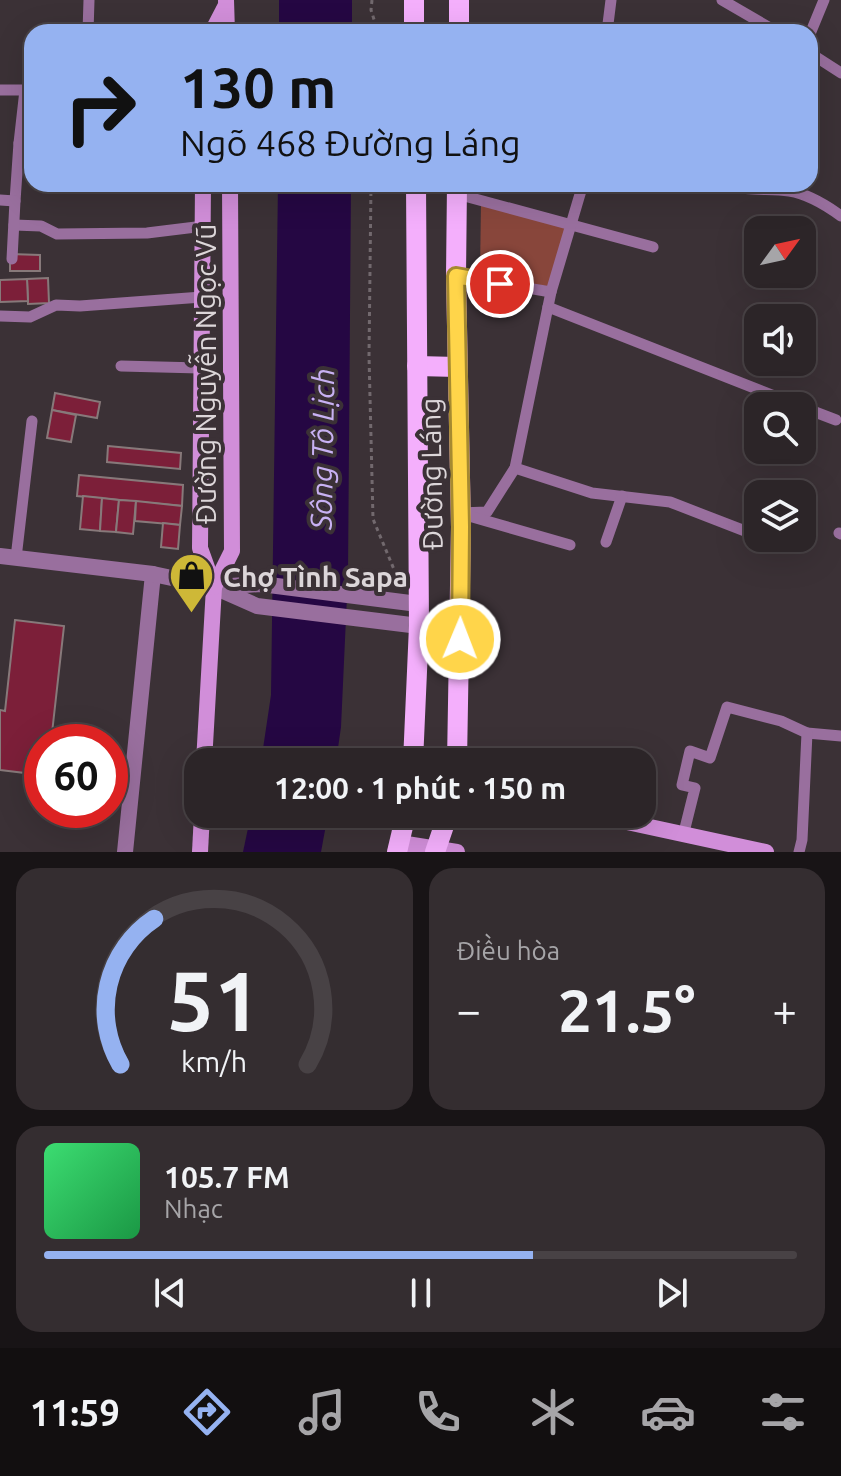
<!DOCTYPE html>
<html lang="vi">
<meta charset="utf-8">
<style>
body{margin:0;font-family:Ubuntu,sans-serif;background:#342d30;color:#f1f3f6;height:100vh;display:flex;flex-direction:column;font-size:30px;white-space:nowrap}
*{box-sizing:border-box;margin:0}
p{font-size:26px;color:#a6a5a8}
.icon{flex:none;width:44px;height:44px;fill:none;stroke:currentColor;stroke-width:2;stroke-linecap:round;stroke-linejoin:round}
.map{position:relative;height:852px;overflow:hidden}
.details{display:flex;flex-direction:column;gap:16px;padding:16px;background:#181416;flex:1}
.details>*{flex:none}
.top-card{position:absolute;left:24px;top:24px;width:794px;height:168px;border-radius:24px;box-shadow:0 8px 32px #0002,0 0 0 2px #484245;background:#95b2f1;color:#111;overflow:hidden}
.needle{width:52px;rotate:57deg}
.tools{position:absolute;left:744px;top:216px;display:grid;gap:16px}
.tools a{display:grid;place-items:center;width:72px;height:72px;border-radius:16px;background:#2c2528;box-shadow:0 8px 32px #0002,0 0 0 2px #484245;font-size:40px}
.speed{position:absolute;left:24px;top:724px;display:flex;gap:16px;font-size:40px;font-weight:700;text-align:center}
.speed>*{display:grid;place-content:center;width:104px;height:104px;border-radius:50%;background:#2c2528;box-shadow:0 8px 32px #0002,0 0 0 2px #484245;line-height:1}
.speed .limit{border:12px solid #d22;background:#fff;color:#111}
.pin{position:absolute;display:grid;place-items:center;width:68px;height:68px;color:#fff;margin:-34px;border:4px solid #fff;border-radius:50%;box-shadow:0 2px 8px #0007}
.me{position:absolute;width:88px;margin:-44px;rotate:1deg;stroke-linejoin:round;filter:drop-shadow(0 0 6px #0008)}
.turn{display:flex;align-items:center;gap:28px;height:168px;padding:0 24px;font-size:36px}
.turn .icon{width:104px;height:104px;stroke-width:2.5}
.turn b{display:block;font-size:56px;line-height:68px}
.big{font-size:60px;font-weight:600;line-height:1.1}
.details .widget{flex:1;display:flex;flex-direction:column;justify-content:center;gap:12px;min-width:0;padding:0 28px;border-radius:24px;background:#342d30}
.details .dial{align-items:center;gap:0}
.dial svg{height:208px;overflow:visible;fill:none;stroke:#484245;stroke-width:7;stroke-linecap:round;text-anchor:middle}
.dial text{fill:#f1f3f6;stroke:none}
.song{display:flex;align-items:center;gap:24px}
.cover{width:96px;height:96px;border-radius:12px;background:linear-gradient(135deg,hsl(140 70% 55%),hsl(140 70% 35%))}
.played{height:8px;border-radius:4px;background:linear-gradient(90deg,#95b2f1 65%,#484245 65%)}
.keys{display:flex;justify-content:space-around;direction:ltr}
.heat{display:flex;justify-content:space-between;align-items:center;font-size:44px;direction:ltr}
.details .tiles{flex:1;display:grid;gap:16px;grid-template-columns:1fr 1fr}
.widget:last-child{grid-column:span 2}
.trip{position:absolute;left:184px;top:748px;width:472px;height:80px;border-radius:24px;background:#2c2528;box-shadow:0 8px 32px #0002,0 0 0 2px #484245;font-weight:600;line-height:80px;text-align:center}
.tab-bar{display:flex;height:128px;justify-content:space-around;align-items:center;background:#120f10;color:#a6a5a8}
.tab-bar .icon{width:56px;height:56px}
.tab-bar .current{color:#95b2f1}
.tab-bar b{font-size:36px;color:#f1f3f6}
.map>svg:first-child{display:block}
.green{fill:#88463b}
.water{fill:#250743}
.building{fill:#7c1f39;stroke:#87797a;stroke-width:2}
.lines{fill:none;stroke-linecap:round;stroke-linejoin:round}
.path{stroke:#72696e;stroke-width:3;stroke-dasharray:4 4;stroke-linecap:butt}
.service{stroke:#996f9e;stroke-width:11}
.minor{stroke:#996f9e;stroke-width:16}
.tertiary{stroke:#996f9e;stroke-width:16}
.secondary{stroke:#d18ed9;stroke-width:16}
.primary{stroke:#f4affc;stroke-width:20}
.route-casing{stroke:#a68a30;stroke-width:20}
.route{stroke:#ffd54a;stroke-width:14}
.labels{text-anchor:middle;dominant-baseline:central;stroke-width:8;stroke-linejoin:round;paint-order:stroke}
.street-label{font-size:28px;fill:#dcd6d9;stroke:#3b3136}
.poi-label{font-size:28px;font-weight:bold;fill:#dcd6d9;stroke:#3b3136;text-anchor:start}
.water-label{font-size:30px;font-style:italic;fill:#c8b1f3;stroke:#3b3136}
</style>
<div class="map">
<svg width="841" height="852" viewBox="0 0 841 852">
<rect width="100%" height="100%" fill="#3b3136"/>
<path class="green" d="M481,202L575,222L557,288L480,274Z"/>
<g class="water">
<rect x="279" y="0" width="73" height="32"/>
<path d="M278,184H351L348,574L341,727L336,762H261L271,695Z"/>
<path d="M251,814H328L321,852H243Z"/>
</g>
<g class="building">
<path d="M10,254L40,255V271H10Z"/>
<path d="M48,278L49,303L28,304L27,279Z"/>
<path d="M27,279L28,301L0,302V280Z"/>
<path d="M55,393L100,402L97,418L52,410Z"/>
<path d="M52,410L76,415L71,442L47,438Z"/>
<path d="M108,446L181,453L180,469L107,462Z"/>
<path d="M79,475L183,485L182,506L77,496Z"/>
<path d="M83,496L102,498L100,531L80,529Z"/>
<path d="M102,498L119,500L116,532L100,531Z"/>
<path d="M119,500L136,501L133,534L116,532Z"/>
<path d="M136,501L182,506L180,525L135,521Z"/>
<path d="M163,523L180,525L178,549L161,547Z"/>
<path d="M15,620L64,626L51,742H42V775L0,770V710L5,711Z"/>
</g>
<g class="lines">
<g class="path">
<path d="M372,0L371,10L378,32"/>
<path d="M371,184L369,356L373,519L398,579"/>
</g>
<g class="service">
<path d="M722,0L777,32"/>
<path d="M88,32L89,0"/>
<path d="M607,32L611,0"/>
<path d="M810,34L824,0"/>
<path d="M810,53L841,73"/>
<path d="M0,90H31"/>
<path d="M19,143L25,90"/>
<path d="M726,184C748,192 767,188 789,191C808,194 826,205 841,216"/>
<path d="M457,194L653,247"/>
<path d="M0,200L15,201L19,143L32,144"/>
<path d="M14,225L41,226L57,234L147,233L204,226"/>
<path d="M12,259L15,201"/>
<path d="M456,276L551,292"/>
<path d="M548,307L800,406"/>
<path d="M0,316L30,317L56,305L80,306L202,297"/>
<path d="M121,366L200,368"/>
<path d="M802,407L836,420"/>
<path d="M515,468L592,493L670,502L758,536"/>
<path d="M460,513L487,512L515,468L551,292L583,184"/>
<path d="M469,516L570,545"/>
<path d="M839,533L841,534"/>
<path d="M606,542L622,496"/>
<path d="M16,558L32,421"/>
<path d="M807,733L841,736"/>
<path d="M683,836L695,788L682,785L690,751L710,758L727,707L781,721L807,733L802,840L799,852"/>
</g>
<path class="minor" d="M125,852L153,574"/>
<g class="tertiary">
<path d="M0,556L153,574L214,587L257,606L419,626"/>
<path d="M216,587L261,584L418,604"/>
</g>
<g class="secondary">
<path d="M226,0L227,32"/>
<path d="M212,32L225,7"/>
<path d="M203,184L200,548L214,587L204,762"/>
<path d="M214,587L232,551L230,184"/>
<path d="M590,814L766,852"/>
<path d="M400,843L457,852"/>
<path d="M200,852L202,814"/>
</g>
<g class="primary">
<path d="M414,0V32"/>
<path d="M459,32V0"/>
<path d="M417,366L457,367"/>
<path d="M413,762L419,626L416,184"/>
<path d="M457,762L461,527L456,276L457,184"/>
<path d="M397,852L406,814"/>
<path d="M435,852L448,814"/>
</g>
</g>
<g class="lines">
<defs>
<path id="route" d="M460,639L461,527L456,276L500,284"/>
</defs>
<use href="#route" class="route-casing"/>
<use href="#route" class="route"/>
</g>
<defs>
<symbol id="shop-pin" viewBox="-11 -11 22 30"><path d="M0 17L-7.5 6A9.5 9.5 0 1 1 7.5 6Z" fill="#ceb837" stroke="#3b3136"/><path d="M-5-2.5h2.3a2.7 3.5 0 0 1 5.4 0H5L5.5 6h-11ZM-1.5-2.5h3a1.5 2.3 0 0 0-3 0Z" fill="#111"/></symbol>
</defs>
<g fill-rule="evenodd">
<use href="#shop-pin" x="166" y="550" width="51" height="69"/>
</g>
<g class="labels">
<g class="street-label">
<text transform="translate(205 374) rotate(-90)">Đường Nguyễn Ngọc Vũ</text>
<text transform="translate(431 474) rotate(-91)">Đường Láng</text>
</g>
<g class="poi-label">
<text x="223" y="576">Chợ Tình Sapa</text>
</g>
<g class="water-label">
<text transform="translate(322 449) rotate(-89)">Sông Tô Lịch</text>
</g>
</g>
</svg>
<div class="tools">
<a><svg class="needle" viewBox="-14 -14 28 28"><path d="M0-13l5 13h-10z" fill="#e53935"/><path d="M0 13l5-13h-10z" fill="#a6a5a8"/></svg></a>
<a><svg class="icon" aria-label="sound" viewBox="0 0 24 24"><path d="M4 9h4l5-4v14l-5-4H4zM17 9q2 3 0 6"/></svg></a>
<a><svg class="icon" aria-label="search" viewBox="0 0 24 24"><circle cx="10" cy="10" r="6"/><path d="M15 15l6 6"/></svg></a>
<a><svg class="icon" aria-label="layers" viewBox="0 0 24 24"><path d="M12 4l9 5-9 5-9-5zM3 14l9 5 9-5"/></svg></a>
</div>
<div class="speed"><div class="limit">60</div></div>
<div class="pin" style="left:500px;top:284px;background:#d93025"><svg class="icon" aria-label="arrive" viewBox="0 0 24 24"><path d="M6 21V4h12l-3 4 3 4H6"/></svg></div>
<svg class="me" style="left:460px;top:639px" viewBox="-20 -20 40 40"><circle r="17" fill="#ffd54a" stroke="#fff" stroke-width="3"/><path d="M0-11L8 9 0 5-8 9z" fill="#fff"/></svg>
<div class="trip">12:00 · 1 phút · 150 m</div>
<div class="top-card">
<div class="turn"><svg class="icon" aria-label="right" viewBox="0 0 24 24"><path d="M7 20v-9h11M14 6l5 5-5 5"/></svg><div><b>130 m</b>Ngõ 468 Đường Láng</div></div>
</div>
</div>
<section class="details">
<div class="tiles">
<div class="widget dial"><svg viewBox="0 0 100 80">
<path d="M14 69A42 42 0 1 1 86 69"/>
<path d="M14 69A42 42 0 0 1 27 13" stroke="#95b2f1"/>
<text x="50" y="56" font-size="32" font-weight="700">51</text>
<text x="50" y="72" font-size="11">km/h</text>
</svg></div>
<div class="widget"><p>Điều hòa</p>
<div class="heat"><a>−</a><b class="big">21.5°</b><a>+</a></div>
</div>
<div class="widget">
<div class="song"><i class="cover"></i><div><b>105.7 FM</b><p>Nhạc</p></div></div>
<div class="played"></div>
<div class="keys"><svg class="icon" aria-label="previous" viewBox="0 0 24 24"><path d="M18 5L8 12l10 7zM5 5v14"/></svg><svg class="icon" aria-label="pause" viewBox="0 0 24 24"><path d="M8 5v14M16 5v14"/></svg><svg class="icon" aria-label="next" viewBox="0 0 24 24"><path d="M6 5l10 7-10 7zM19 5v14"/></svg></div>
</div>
</div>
</section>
<nav class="tab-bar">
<b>11:59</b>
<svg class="icon current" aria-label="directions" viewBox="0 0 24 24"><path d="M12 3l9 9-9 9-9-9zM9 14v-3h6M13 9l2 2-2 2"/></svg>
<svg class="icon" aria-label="music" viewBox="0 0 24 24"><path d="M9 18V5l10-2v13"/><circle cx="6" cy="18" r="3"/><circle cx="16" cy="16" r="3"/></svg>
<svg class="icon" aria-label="phone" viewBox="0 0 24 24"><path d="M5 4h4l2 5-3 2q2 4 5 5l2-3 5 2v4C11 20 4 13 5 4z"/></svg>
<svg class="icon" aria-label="climate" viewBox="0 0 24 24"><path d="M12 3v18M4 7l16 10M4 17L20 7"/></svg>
<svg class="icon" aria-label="car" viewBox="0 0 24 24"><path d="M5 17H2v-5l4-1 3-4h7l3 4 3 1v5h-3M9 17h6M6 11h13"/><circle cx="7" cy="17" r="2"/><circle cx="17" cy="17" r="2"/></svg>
<svg class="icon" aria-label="filters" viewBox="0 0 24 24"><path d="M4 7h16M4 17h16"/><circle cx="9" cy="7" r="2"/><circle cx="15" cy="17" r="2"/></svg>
</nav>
